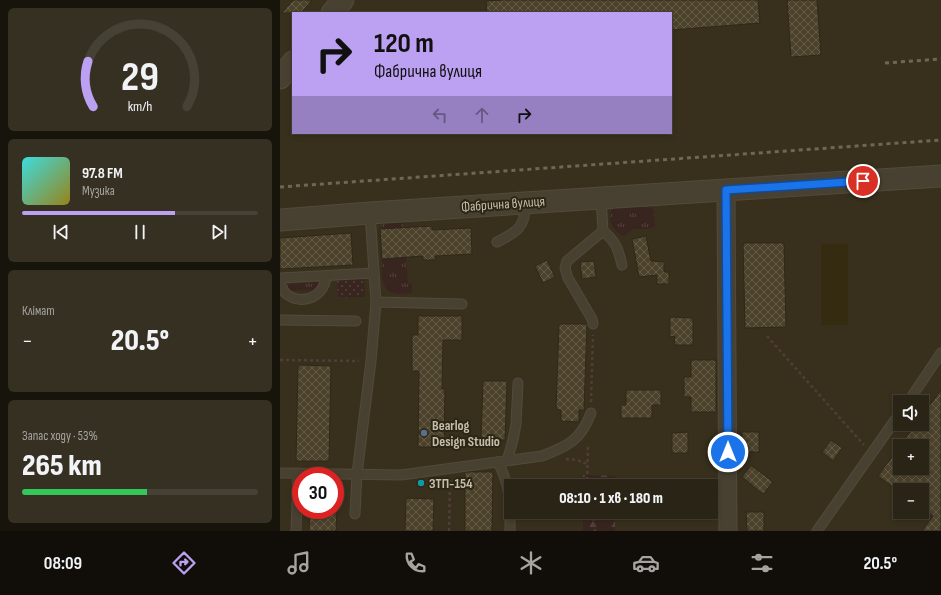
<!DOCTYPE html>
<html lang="uk">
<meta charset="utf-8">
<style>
body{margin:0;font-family:"Sofia Sans Condensed",sans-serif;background:#363023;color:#f1f3f6;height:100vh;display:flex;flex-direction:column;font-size:15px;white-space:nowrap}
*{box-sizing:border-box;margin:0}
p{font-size:13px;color:#a5a4a1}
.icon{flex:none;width:22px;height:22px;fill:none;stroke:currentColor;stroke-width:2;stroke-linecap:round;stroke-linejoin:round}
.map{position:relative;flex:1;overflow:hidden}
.side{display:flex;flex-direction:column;gap:8px;padding:8px;background:#17140c;width:280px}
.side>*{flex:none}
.hud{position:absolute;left:12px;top:12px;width:380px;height:122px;border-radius:0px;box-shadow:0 2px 6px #0003,0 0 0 1px #464135;background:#bca0f2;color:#111;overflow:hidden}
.controls{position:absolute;left:613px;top:395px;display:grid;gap:8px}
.controls a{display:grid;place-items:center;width:36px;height:36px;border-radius:0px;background:#2a2416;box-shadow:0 2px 6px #0003,0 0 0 1px #464135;font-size:20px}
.speed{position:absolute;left:12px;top:467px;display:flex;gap:8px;font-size:20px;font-weight:700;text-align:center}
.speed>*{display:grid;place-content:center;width:52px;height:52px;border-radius:50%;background:#2a2416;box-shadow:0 2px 6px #0003,0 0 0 1px #464135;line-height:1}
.speed .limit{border:6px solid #d22;background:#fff;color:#111}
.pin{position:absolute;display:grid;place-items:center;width:34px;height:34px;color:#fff;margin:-17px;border:2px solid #fff;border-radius:50%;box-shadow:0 1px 4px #0007}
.me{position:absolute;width:44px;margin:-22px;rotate:0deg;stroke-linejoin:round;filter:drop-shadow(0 0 3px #0008)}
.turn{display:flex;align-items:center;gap:14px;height:84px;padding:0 16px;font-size:18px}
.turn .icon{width:52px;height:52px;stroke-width:2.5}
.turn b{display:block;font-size:28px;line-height:34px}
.lanes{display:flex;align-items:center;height:38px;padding:0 16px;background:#0003;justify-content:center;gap:20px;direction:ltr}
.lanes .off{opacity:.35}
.big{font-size:30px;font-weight:800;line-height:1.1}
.side .tile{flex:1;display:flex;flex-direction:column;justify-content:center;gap:6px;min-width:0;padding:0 14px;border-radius:6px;background:#363023}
.side .dial{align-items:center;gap:0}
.dial svg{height:104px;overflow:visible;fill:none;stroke:#464135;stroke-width:7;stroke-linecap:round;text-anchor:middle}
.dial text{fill:#f1f3f6;stroke:none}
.song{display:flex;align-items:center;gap:12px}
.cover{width:48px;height:48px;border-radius:6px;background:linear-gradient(135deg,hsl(180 70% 55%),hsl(50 70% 35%))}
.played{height:4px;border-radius:2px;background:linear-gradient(90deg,#bca0f2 65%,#464135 65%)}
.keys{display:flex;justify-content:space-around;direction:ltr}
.heat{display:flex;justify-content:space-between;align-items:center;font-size:22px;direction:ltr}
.charge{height:6px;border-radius:3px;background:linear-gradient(90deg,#34c759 53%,#464135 0)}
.trip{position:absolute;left:224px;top:479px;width:214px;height:40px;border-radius:0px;background:#2a2416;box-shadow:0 2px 6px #0003,0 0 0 1px #464135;font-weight:800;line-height:40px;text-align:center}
.dock{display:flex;height:64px;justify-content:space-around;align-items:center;background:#110e09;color:#a5a4a1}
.dock .icon{width:28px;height:28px}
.dock .current{color:#bca0f2}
.dock b{font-size:18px;color:#f1f3f6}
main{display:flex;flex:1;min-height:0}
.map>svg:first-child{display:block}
.grass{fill:url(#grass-tufts)}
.forest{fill:url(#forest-firs)}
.park{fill:url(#park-dots)}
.water{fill:#352b10}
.building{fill:url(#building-cross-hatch);stroke:#2e2818;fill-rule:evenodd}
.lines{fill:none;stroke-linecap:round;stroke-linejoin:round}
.service-casing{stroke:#514b3a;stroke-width:11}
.minor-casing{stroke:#514b3a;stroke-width:19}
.tertiary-casing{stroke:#514b3a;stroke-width:23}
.path{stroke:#513d37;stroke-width:2.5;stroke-dasharray:3 3;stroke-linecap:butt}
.service{stroke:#484131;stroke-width:9}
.minor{stroke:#484131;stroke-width:17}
.tertiary{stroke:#484131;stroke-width:21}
.rail{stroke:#706752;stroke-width:3;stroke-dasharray:4 4;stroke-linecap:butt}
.route-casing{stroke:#114b97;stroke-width:10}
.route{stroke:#1a73e8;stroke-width:7}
.service-dot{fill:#5c6f8a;stroke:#2c2616;stroke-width:1.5}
.culture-dot{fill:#0f9aa8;stroke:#2c2616;stroke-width:1.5}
.labels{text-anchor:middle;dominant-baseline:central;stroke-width:4;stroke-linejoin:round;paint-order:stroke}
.street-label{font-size:14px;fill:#c6beaa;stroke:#2c2616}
.poi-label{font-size:14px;font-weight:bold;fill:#c6beaa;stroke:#2c2616;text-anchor:start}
</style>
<main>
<section class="side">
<div class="tile dial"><svg viewBox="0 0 100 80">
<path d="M14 69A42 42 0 1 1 86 69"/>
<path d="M14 69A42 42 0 0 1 10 34" stroke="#bca0f2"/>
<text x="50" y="56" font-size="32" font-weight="700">29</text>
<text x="50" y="72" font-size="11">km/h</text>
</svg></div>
<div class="tile">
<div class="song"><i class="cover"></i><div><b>97.8 FM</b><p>Музика</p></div></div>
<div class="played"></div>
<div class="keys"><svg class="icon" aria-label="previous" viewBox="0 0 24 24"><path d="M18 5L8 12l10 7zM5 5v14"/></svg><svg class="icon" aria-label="pause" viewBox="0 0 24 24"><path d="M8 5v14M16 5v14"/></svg><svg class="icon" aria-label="next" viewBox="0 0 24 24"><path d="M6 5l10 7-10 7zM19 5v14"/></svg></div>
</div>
<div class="tile"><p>Клімат</p>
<div class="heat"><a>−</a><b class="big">20.5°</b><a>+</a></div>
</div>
<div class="tile"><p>Запас ходу · 53%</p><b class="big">265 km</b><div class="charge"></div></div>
</section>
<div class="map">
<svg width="661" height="531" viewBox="0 0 661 531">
<defs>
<pattern id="grass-tufts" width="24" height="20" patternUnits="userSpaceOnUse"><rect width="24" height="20" fill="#39251f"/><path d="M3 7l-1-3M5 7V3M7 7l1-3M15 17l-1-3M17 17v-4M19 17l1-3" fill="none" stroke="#54433d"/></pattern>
<pattern id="forest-firs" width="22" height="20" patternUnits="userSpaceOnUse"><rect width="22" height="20" fill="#39251f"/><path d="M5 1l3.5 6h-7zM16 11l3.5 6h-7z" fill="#54433d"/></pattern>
<pattern id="park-dots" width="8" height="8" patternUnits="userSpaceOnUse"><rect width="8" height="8" fill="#39251f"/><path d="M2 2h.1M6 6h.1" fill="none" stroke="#54433d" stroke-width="1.8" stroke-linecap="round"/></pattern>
<pattern id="building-cross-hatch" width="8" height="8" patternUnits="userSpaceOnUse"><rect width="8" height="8" fill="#4c422b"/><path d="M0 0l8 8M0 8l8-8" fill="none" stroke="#645c47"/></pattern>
</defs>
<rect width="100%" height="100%" fill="#38301d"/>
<g class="grass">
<path d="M370,205L374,211L375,227L366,229H353L344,236C333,233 322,212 337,207C345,204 361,206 370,205Z"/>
<path d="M124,221V228L100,229L102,223Z"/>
<path d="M126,257L128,283H132V293C126,293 118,295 113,293C99,290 102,269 102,259Z"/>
<path d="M37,282L39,284L37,290L8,291L6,286L8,284Z"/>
</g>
<g class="forest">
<path d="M303,475L335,476V486H303Z"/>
<rect x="303" y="512" width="32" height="19"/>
</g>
<path class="park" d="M84,278L85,297L58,298L57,280Z"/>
<rect class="water" x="541" y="244" width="27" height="81"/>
<g class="building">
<path d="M13,0H32L21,13H2Z"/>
<path d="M223,0H478L480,23L391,30V13H207L206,1Z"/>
<path d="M507,0H537L541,55L511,57Z"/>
<path d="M152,226V230L191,228L192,254L155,256V260H143V256L102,259L100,229Z"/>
<path d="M71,233L73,265L0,269V238Z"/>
<path d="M366,236L371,261L384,262V272H389V284H377V275L359,277L352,239Z"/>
<path d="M463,243H504L506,327L465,328Z"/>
<path d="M267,260L275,277L263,283L255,266Z"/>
<path d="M314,261L316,277L302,279L300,262Z"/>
<path d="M138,316H182V340H163L162,389H165L164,447H138L139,371H132V335H138Z"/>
<path d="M390,317L413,318V345H394L395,336L390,337Z"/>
<path d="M279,324H307L304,410H299V422L281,421V410L276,409Z"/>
<path d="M411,360H436V412H411V397H404V377H411Z"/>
<path d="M18,365L51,366L49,461H16Z"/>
<path d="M203,381H227L225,440L201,439Z"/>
<path d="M346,390H381V405H372V418H341V405H346Z"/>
<path d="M661,390V531H642L653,516L642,508V490H620V492L598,476L636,424H642V416ZM620,446H642V468H620Z"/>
<path d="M408,432V453H392V433Z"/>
<rect x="462" y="432" width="17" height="20"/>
<path d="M551,440L562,448L553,461L542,452Z"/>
<path d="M471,465L493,482L483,494L462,477Z"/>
<path d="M185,472H213L212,531H185Z"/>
<path d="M126,498L154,499L153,531H125Z"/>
<path d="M30,510H57L56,531H29Z"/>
<path d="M466,512H484V531H467Z"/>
</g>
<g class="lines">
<defs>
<g id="service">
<path d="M323,231C336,242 338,248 342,265"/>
<path d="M217,242C237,232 246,227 245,203"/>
<path d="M0,278L94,273"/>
<path d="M0,285C11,309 45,301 46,276"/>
<path d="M96,302L182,304"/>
<path d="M0,320L76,321"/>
<path d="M313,324L312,319L288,278L285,268L287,261L323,231L321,198"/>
<path d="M628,402L661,353"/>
<path d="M227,461L233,440L236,424L238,383"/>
<path d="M218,462C231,487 230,504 230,531"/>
<path d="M0,473L121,475L262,456C288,446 301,440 311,413"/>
<path d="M75,514L77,474L91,361L96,302L90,213"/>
<path d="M16,531L18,473"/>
<path d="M537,531L620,413"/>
</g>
<path id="minor" d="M446,191L448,531"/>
<g id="tertiary">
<path d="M52,13L63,0"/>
<path d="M0,78L13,62"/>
<path d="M0,220L90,213L661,176"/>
</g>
</defs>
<use href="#service" class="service-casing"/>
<use href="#minor" class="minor-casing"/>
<use href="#tertiary" class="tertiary-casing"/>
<g class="path">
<path d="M487,336L584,445"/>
<path d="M0,360L79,361"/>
<path d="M311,402L313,335"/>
<path d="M286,459L297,460L307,464"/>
<path d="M307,486L308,444"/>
<path d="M311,512L314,521L315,531"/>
<path d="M169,531L170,480"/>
</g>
<use href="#service" class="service"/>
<use href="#minor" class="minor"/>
<use href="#tertiary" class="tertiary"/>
<g class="rail">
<path d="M605,63L661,59"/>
<path d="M0,187L661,140"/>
</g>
</g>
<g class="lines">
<defs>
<path id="route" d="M448,452L446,190L583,181"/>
</defs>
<use href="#route" class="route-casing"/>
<use href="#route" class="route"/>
</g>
<circle class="service-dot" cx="144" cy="433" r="4"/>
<circle class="culture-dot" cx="141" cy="483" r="4"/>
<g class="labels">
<g class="street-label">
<text transform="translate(223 204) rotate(-4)">Фабрична вулиця</text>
</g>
<g class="poi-label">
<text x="152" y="425">Bearlog<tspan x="152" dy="16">Design Studio</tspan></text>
<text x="149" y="483">ЗТП-154</text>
</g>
</g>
</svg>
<div class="controls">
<a><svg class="icon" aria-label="sound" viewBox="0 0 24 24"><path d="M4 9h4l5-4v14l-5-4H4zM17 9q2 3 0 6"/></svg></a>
<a>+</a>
<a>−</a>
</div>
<div class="speed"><div class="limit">30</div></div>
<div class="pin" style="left:583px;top:181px;background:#d93025"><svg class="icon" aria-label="arrive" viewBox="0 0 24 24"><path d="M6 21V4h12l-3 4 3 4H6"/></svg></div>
<svg class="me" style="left:448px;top:452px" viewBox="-20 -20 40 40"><circle r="17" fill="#1a73e8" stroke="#fff" stroke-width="3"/><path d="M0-11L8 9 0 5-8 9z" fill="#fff"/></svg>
<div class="trip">08:10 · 1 хв · 180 m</div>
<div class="hud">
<div class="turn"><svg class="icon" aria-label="right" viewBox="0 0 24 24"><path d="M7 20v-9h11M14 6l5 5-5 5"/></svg><div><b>120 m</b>Фабрична вулиця</div></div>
<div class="lanes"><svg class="icon off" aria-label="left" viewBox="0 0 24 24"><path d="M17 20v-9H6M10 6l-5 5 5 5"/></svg><svg class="icon off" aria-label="ahead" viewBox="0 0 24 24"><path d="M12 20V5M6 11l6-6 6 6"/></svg><svg class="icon" aria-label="right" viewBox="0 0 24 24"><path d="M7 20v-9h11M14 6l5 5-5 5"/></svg></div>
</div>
</div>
</main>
<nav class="dock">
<b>08:09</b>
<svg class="icon current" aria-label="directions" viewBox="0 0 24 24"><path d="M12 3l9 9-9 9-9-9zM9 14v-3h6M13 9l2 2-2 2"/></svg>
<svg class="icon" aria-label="music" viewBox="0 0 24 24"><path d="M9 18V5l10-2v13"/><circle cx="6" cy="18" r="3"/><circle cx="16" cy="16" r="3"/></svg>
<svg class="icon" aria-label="phone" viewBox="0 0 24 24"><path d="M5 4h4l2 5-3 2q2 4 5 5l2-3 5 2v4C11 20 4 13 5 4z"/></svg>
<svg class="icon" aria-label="climate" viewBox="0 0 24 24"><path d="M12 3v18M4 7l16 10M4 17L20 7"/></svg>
<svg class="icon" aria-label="car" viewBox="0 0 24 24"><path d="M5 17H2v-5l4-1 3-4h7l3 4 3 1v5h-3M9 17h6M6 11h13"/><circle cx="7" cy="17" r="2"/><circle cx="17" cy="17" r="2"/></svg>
<svg class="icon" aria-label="filters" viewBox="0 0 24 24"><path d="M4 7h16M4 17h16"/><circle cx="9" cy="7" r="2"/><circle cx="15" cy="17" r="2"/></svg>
<b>20.5°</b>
</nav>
